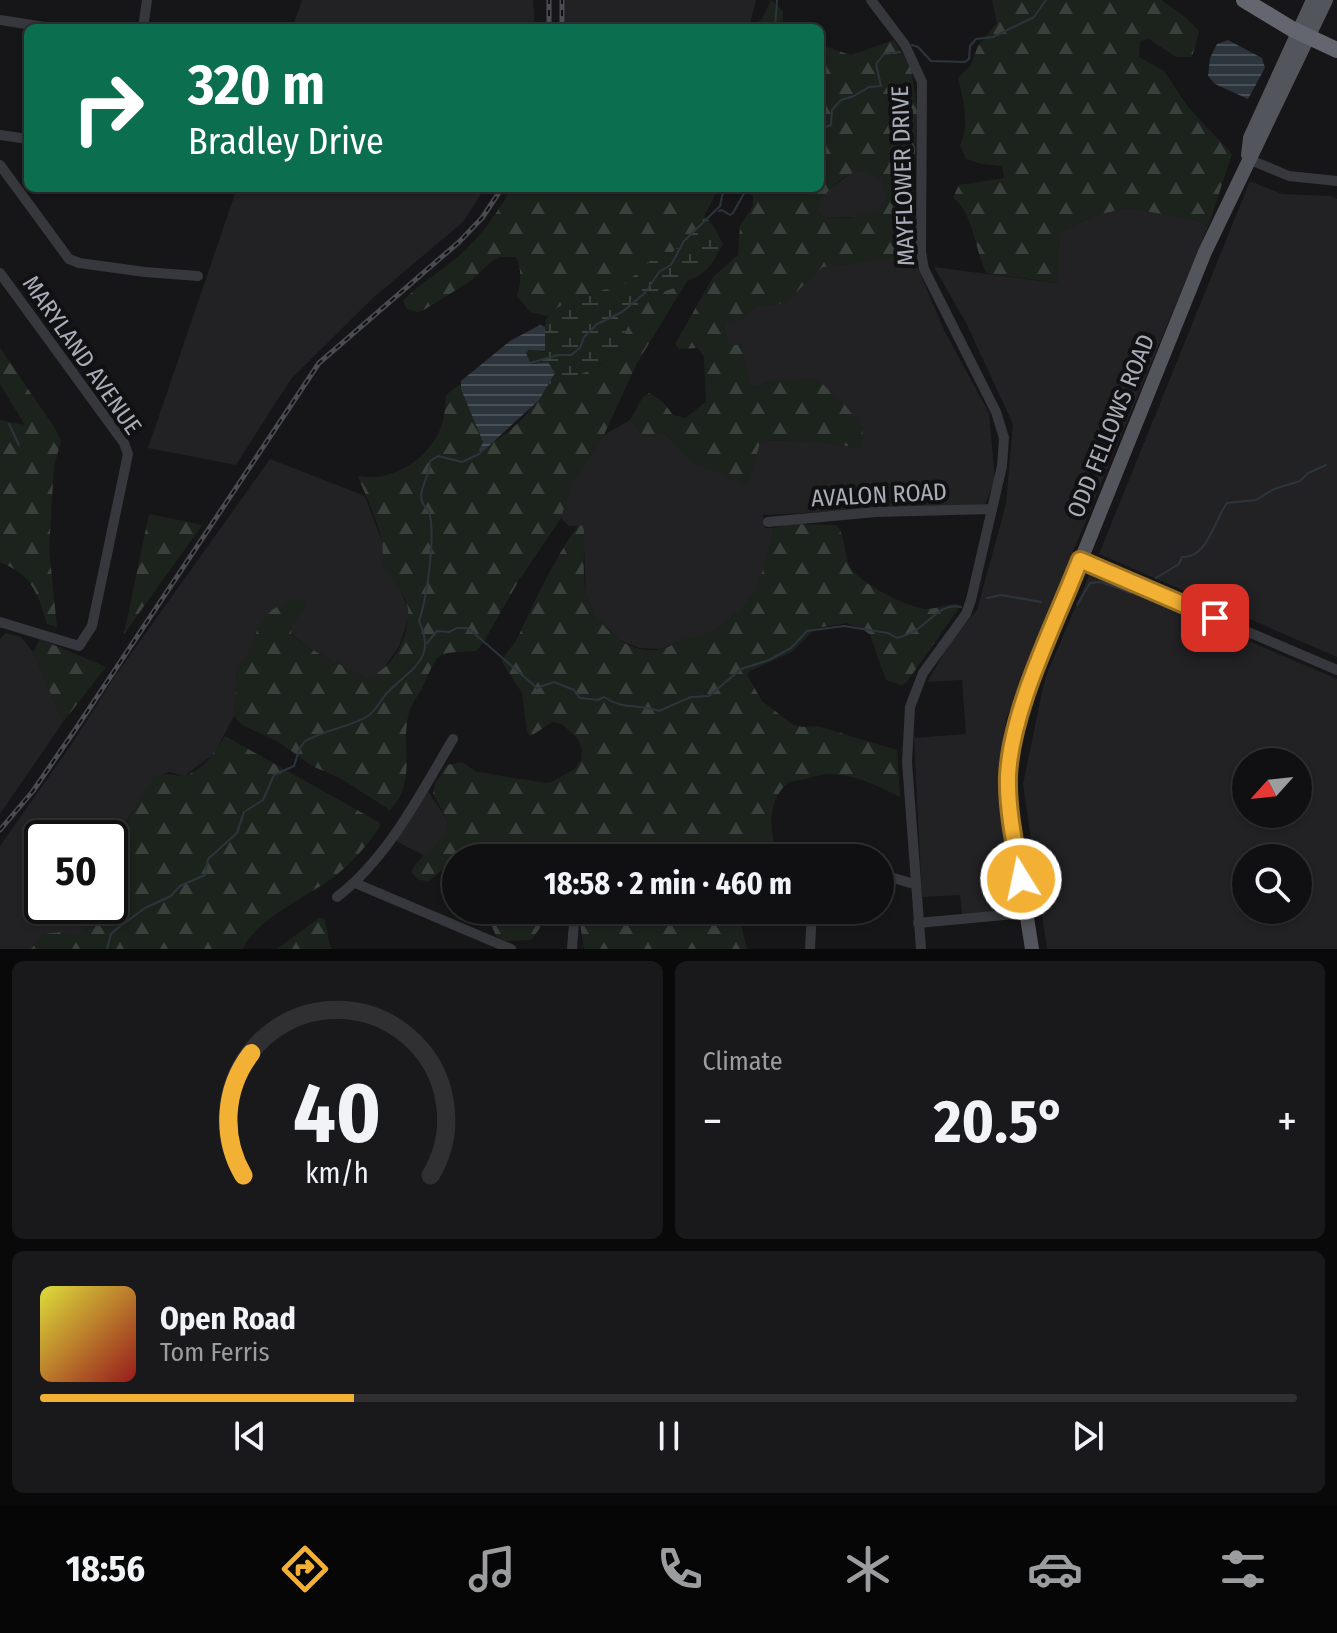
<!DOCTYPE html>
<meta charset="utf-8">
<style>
body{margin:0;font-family:"Fira Sans Condensed",sans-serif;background:#19191b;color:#f1f3f6;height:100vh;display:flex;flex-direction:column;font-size:30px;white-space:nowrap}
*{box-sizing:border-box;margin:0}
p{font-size:26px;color:#9c9d9f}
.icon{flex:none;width:44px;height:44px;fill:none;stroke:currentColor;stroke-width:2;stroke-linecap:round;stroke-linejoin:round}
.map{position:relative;height:949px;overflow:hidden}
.drawer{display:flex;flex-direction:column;gap:12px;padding:12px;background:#09090a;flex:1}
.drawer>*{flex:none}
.top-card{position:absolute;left:24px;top:24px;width:800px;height:168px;border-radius:12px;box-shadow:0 2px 6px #0004,0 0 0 2px #303032;background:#0b6e4f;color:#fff;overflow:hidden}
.needle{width:52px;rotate:243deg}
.controls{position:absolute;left:1232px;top:748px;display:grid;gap:16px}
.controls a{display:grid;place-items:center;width:80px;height:80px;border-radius:50%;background:#101012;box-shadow:0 2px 6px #0004,0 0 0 2px #303032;font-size:40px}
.speed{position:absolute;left:24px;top:820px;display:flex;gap:16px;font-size:40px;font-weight:700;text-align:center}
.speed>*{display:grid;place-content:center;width:104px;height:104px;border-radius:50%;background:#101012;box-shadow:0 2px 6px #0004,0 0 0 2px #303032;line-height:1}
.speed .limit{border:4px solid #111;border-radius:12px;background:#fff;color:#111}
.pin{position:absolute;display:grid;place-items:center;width:68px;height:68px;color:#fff;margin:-34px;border-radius:16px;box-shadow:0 4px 12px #0006}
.me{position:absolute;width:88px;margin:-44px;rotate:350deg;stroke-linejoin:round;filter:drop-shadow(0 0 6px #0008)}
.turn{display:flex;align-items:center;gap:28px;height:168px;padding:0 32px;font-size:36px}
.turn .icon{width:104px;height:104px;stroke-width:2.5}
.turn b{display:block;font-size:56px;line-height:68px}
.big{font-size:60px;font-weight:700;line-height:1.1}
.drawer .widget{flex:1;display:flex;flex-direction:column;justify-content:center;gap:12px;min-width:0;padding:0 28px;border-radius:12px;background:#19191b}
.drawer .dial{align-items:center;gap:0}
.dial svg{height:208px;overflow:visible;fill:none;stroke:#303032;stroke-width:7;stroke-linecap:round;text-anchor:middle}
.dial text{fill:#f1f3f6;stroke:none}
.song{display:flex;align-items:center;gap:24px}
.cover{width:96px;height:96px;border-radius:12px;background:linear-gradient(135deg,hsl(60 70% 55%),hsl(0 70% 35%))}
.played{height:8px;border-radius:4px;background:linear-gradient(90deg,#f2b134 25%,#303032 25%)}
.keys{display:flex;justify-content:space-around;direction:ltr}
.heat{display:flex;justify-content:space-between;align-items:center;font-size:44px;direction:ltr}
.drawer .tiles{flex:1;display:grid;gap:12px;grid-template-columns:1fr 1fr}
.widget:last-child{grid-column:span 2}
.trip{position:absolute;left:442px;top:844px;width:452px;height:80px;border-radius:40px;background:#101012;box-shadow:0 2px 6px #0004,0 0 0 2px #303032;font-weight:700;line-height:80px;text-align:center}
.menu{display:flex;height:128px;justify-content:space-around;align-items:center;background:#060607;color:#9c9d9f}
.menu .icon{width:56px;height:56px}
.menu .on{color:#f2b134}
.menu b{font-size:36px;color:#f1f3f6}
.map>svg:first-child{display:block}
.built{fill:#222225;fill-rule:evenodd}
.forest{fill:url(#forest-firs);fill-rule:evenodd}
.wetland{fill:url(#wetland-marsh)}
.water{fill:url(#water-rules)}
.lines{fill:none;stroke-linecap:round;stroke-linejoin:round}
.stream{stroke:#2c353c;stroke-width:2}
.minor{stroke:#37383d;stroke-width:10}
.major{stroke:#53555c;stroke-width:14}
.highway{stroke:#63666e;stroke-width:16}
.rail-casing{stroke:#4a4c52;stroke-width:5}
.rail{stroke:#111113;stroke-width:2;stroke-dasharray:6;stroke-linecap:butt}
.route-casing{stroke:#9d7322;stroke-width:20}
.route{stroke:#f2b134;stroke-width:14}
.labels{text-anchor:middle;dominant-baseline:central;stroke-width:8;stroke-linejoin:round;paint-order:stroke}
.street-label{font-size:24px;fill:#a8adb8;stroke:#111113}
</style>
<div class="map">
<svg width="1337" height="949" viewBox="0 0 1337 949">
<defs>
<pattern id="forest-firs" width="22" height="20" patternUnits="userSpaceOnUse" patternTransform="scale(2)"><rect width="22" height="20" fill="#1c231d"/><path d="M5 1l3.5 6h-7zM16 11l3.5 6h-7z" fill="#3a403c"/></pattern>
<pattern id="wetland-marsh" width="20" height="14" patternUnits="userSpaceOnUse" patternTransform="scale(2)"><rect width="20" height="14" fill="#1c231d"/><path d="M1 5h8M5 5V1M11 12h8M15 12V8" fill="none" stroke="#3a403c"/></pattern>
<pattern id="water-rules" width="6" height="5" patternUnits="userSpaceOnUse" patternTransform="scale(2)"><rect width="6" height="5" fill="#2c353c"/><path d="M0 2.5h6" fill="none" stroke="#485056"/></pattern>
</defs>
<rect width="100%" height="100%" fill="#161618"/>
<g class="built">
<path d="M302,0H533L535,28H292Z"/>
<path d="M564,0H756L749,28H565Z"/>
<path d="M864,170L882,180L887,198L885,206L860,217L824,218L817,210L821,199L832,187L853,172Z"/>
<path d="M1250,181L1282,194L1330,196L1337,199V657L1099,554Z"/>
<path d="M237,188H485L463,222L374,297L291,379L236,465L148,448Z"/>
<path d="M1127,208L1196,220L1208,227L1042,626L1006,720L999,763L1000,813L1015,903L1011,910L962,914L960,895L922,897L914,738L966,734L962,680L927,682L950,643L977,610L1006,504L1013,424L966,323L934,267L1057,283L1060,233L1093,216Z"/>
<path d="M908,256L917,266L944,330L989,413L995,480L985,504L763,515L765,528H774L765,566L755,592L742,609L721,626L703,636L682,640L661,649L639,648L619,640L597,618L586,594L583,526H569L561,518L572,483L604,435L630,420L646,438L664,433L692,462L747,485L761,440L820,442L861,448L776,380L750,388L741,344L728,346L723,323L743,317L756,307L785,303L823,267Z"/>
<path d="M270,459L365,496L383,544V564L400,590L408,608L409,618L399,646L382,671L374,677H364L307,647L291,633L292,625L306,605L259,625L249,653L237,669L234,716L214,754L184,776L169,772L154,778L114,841L110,843V838H42V906H73L87,921L84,931L75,936L59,932L44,934L31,949H0V846L71,745L115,676Z"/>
<path d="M1090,573L1337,679V949H1047L1023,784L1045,678ZM1246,762H1298V814H1246ZM1246,858H1298V910H1246Z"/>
<path d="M6,633L21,637L33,652L63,722L0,814V639Z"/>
<path d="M428,791L448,821L445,835L425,856L396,841Z"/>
</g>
<g class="forest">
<path d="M771,0L783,11V28H750L762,19Z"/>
<path d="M992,0H1161L1185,17L1199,31L1192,57H1176L1149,39L1140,41L1139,57L1164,71L1188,107L1232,154L1208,227L1196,220L1127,208L1093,216L1060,233L1058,283L986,273C974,247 975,217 953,197L959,185L1004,178L1002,166L982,164L966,159L960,146C970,124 964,102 958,78L971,65L978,46L997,23Z"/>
<path d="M894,40L911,67L917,110L913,194L915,256L823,267L785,303L756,307L743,317L723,324L728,346L741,344L750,388L776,380L816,378L845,405L863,429L861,448L820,442L761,440L747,486L692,462L664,433L646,438L630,420L643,397L649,393L663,402L673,415L685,418L706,402L704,357L698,348L679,349L675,344L714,276L738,255L740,226L753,206V196L741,188H820V45L851,55ZM863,170L882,180L887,198L885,206L850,218H824L818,210C823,191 844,173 863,170Z"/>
<path d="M512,188H718L701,223L673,252H664L614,294L594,292L562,305L547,316L530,312L517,296C521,282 522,270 516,257H500L491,262L472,280L424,310L418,312L407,309L403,301C418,285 436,274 453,261C478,241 496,215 512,188Z"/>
<path d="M684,286L637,363L604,435L572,483L561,518L519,580L483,643L476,651C433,653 440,651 422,688C417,697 410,706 408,716C401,750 417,783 390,810L340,778L312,766L279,742L242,725L234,716L237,669L249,653L259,625L272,610L289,600L299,598L306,605L292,625L291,634L307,647L364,677C392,675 414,630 407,604C402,589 390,580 384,566C381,559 384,549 382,541C377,519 366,497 358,476C392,483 429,459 441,427C445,418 445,405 446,395L460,384L483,442L482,445C507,441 535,407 547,385C569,378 600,370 616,353C623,346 624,333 629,324C641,303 660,289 684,286Z"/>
<path d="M0,348L56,430L61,441L54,466L49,549L57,627L47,624C38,593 32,575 0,562V420L25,425L0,384Z"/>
<path d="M149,514L202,525L124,634Z"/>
<path d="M789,524L837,525C846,538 843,553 850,567C859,583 908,608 926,609C936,609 946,604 957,604L959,608L906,683L901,685L886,680L870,635L862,628L847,623L816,628L792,652L750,671L747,675L762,701L792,724L802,727L817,726L897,750L900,797C878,786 855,774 830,774C821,774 813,777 805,779C800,781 792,780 788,783C766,800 769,835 779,858H456L429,881L419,880L412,873C415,855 442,851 448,821L433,794L435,784L447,765L462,762L477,772L546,783L551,782L575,769L581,760L582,750L578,739L562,724L552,722L531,736L527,732L522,693L502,662C506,651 515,645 519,635C536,598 554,560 577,527L582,525L584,530C585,551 581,579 588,598C598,627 628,657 662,649C670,647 677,641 685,639C708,633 726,626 743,607C762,585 767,556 774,528Z"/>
<path d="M40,639L106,667L63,722L33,652Z"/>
<path d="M225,736L380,823L379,828C366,847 350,865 331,879C307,896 254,921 243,949H31L44,934L60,932L74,936L84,931L87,921L73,906H110V843C130,832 136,791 156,777C168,770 175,778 186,775C203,771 217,749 225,736Z"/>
<path d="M485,910H541L540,928L531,940L505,941L496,936Z"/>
<path d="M588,910H742L739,916L747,949H584L579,917Z"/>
<path d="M319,918L324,919C329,929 326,939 332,949H277Z"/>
</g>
<path class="wetland" d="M704,216L712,224L723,244C713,262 707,275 687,281L684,286C660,289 641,303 629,324C624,333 623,346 616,353C599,370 569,378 547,385L553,378L548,362L531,364L526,353L531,350L545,352C545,342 543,328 546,320C551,305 592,292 607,289L614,294L659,253L673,252L701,223Z"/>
<g class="water">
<path d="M1228,40L1262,58L1265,68L1248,99L1215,84L1208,76L1210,58L1217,44Z"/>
<path d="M540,325L545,327V351L529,350L526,353L531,364L548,362L555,373L539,400L480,454L479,450L483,442L461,389V381L510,341Z"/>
</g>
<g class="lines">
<g class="stream">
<path d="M775,28L777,0"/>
<path d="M912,45L918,47L931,61L965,62L969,59L970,46L976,39L993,37L1034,17L1046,0"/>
<path d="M820,129L831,125L832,110L841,100L854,96L869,87L881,86L876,64L884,54L900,52"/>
<path d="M820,144L822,152L820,155"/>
<path d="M719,211L722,210L730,215L733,213L747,188"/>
<path d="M530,363L558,355H571L580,348L584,337L597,324L622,312L645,293L659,272L671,265L684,241L720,206L722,196L726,188"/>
<path d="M9,424L19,445"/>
<path d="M1156,578L1179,564L1182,557C1207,559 1215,519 1227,503L1256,500L1274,489L1300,481L1308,473L1326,465"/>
<path d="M987,598L1001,595L1041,602"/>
<path d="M1077,605L1090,583L1101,582L1131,593"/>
<path d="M427,643L437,631L449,632L457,628H468L537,688L554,682L574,690L580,698L598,700L604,697C625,711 637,703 659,711L691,697L709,696L741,669L769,660L791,648L807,631L844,626L888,633L897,638C904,636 910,634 916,630C930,621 943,602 961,607"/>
<path d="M107,949L111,934L119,927L145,908L171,896L180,886L205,875L208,859L237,833L244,812L263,800L274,775L294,766L299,750L304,742C324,729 349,728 368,716C378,709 380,700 388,692C412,667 437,660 419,621C427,598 436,535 429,511C411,496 430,480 430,461L438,456L462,462L479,454"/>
</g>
<g class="minor">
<path d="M871,0L905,45L922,82L921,252L924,269L996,412L1004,438L1002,466L971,600L966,614L923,673L910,707L907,762L921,949"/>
<path d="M0,20L51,28"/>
<path d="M143,28L147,0"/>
<path d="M0,135L28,139"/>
<path d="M1248,159L1289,176L1337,181"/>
<path d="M0,165L69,259L79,263L145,272L198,276"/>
<path d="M0,273L124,443L128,454L92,626L79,646L0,622"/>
<path d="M768,522L876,512L992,509"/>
<path d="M1080,560L1337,670"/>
<path d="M815,858V855L826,858"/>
<path d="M880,874L914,884"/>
<path d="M355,883L511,949"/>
<path d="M337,897C389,857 420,794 453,739"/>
<path d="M918,923L1026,913"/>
<path d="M572,949L575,910"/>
<path d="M810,949L812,910"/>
</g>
<g class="major">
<path d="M1248,155L1250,138L1313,0"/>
<path d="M1032,949L1009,804L1008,777L1016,721L1205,252L1326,0"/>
</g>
<path class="highway" d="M1244,0L1292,29L1337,50"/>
<defs>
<g id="rail">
<path d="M549,28V0"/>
<path d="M562,28V0"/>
<path d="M0,830L33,791L77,727L319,363L459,242L482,218L502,188"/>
</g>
</defs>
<use href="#rail" class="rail-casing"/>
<use href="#rail" class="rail"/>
</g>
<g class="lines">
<defs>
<path id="route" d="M1021,879C1015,846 1007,810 1008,776C1011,709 1055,624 1080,560L1215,618"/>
</defs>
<use href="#route" class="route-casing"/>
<use href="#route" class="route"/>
</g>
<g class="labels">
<g class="street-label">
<text transform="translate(903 176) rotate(-92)">MAYFLOWER DRIVE</text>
<text transform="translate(82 355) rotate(55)">MARYLAND AVENUE</text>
<text transform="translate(1111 426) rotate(-68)">ODD FELLOWS ROAD</text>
<text transform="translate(879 495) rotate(-3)">AVALON ROAD</text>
</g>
</g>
</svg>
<div class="controls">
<a><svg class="needle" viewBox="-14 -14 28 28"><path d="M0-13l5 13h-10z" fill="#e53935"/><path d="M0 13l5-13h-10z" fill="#9c9d9f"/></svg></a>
<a><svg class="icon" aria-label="search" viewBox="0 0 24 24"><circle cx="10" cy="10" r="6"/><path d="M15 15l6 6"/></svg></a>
</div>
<div class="speed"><div class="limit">50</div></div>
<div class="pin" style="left:1215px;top:618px;background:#d93025"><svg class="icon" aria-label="arrive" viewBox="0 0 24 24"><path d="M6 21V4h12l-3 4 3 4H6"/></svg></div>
<svg class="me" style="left:1021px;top:879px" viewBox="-20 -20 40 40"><circle r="17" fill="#f2b134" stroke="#fff" stroke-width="3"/><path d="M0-11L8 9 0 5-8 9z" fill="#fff"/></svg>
<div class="trip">18:58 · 2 min · 460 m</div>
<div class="top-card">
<div class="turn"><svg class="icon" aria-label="right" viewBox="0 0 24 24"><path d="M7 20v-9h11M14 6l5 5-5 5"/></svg><div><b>320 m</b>Bradley Drive</div></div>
</div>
</div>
<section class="drawer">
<div class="tiles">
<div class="widget dial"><svg viewBox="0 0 100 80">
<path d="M14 69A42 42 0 1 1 86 69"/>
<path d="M14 69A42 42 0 0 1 17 22" stroke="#f2b134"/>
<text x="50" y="56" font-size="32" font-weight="700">40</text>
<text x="50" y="72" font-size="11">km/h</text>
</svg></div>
<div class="widget"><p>Climate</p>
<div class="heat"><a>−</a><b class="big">20.5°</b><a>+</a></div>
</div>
<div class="widget">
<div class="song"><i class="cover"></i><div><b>Open Road</b><p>Tom Ferris</p></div></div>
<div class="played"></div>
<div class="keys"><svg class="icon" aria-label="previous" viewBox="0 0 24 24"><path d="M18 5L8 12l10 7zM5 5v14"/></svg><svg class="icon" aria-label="pause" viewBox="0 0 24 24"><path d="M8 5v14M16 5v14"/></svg><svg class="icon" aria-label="next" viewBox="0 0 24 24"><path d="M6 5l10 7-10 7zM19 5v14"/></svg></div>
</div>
</div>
</section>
<nav class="menu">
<b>18:56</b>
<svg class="icon on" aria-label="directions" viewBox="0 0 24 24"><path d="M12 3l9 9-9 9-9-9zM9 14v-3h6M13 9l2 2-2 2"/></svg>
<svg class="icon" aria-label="music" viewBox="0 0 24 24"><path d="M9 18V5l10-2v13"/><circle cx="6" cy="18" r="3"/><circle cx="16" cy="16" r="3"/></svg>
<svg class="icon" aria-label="phone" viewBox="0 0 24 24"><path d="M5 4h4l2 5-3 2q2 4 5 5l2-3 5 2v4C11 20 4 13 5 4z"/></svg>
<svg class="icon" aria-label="climate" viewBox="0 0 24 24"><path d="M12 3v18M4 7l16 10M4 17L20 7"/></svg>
<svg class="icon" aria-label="car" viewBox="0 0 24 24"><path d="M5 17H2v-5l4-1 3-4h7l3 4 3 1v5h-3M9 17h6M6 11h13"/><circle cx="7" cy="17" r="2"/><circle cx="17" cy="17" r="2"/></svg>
<svg class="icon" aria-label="filters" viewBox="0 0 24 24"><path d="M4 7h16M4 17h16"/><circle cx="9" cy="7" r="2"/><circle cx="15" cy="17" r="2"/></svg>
</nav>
